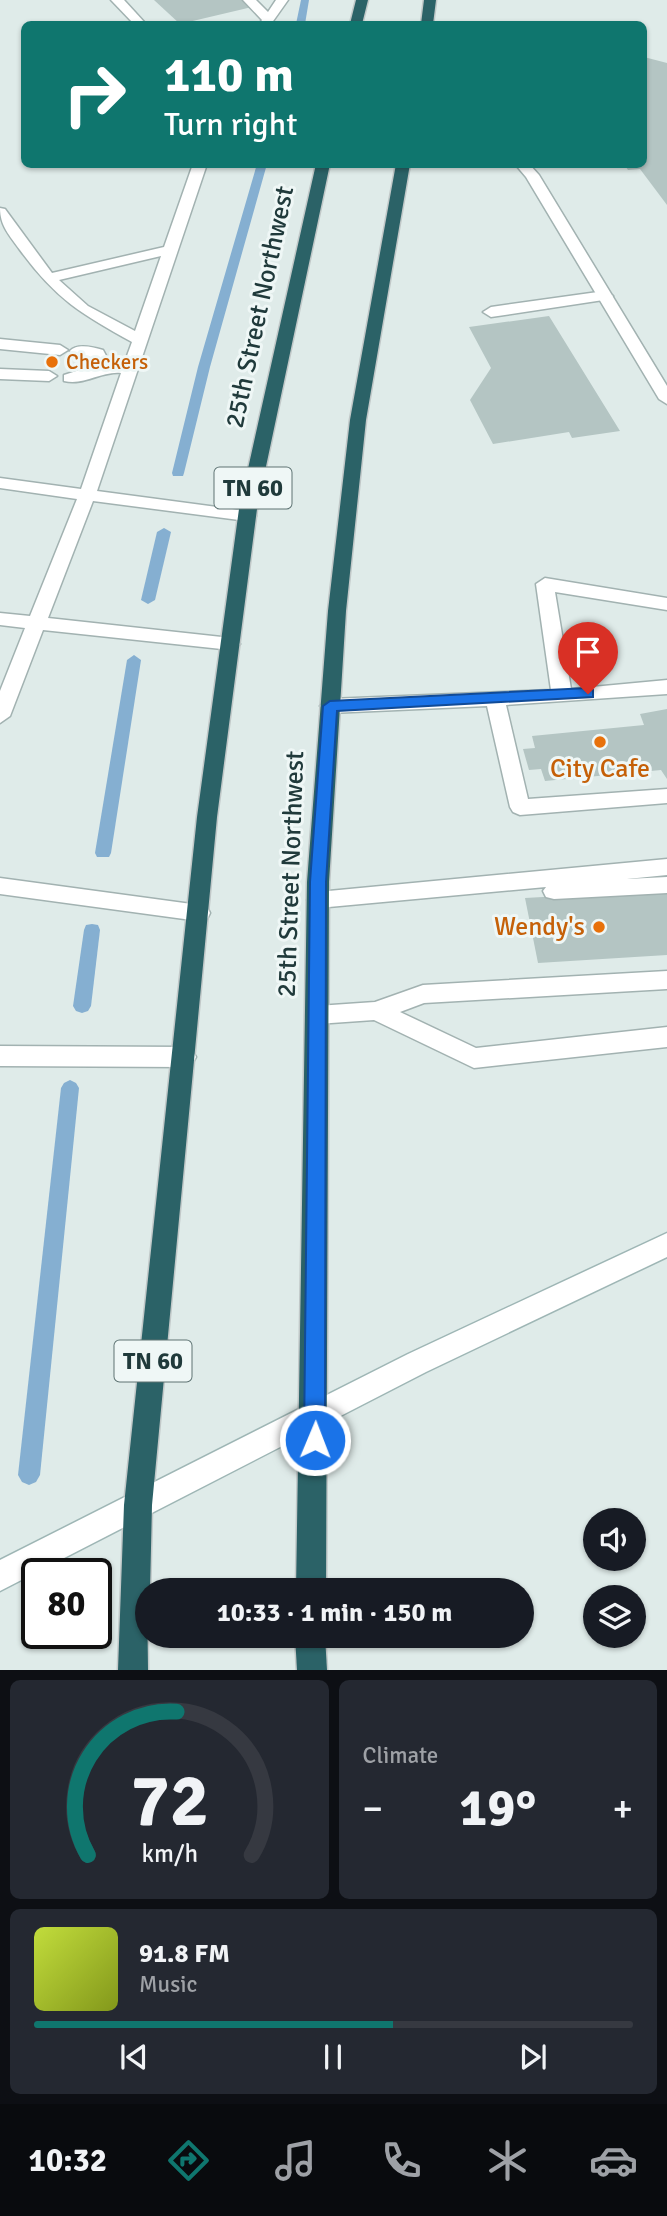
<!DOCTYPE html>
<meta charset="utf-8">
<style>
body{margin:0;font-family:Signika,sans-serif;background:#242831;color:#f1f3f6;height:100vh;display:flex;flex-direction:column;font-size:26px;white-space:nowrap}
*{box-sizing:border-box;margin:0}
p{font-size:23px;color:#9ea1a6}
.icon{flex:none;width:38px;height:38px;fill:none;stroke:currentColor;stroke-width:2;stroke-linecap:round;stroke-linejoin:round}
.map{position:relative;height:1670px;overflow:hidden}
.sheet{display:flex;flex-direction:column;gap:10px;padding:10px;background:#0d0f14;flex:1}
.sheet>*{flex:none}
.guide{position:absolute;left:21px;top:21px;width:626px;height:147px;border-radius:10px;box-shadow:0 2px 5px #0004;background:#0f766e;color:#fff;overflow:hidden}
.controls{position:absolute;left:583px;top:1508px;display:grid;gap:14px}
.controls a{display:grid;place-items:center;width:63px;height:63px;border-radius:50%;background:#171b24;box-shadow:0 2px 5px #0004;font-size:35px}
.speed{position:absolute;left:21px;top:1558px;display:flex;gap:14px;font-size:35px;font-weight:700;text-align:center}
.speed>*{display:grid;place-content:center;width:91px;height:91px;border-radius:50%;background:#171b24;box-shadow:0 2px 5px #0004;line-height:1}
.speed .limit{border:4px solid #111;border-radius:10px;background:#fff;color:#111}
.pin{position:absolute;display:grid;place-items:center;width:60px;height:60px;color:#fff;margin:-72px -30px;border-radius:50% 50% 50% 0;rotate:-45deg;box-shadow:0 0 7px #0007}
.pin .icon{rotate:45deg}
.me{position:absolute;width:77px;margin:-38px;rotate:1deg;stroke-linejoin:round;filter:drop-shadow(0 0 5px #0008)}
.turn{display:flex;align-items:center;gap:24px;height:147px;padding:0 28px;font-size:32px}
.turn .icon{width:91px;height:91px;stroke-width:2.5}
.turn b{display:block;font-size:49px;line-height:60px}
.big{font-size:52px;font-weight:800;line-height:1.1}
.sheet .card{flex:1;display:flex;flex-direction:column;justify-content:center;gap:10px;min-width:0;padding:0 24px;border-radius:10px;background:#242831}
.sheet .dial{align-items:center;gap:0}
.dial svg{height:182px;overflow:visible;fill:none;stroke:#363941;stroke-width:7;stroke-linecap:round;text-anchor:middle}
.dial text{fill:#f1f3f6;stroke:none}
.song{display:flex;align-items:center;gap:21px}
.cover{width:84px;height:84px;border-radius:10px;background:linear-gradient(135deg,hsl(70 70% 55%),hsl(70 70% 35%))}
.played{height:7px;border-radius:4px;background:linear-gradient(90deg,#0f766e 60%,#363941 60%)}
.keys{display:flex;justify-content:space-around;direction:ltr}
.heat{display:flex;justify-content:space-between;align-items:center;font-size:38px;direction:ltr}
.sheet .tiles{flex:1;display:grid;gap:10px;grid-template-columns:1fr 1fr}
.card:last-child{grid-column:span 2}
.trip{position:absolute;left:135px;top:1578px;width:399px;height:70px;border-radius:35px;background:#171b24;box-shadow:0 2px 5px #0004;font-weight:800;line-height:70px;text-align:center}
.dock{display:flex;height:112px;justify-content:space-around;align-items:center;background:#090b0e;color:#9ea1a6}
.dock .icon{width:49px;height:49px}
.dock .on{color:#0f766e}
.dock b{font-size:32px;color:#f1f3f6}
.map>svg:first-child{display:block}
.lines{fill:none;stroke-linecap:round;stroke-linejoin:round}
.stream{fill:#85afd1;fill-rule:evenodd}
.building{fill:#b4c5c3}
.lane-casing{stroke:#a2b2b1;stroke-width:3}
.street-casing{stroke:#a2b2b1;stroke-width:3}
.secondary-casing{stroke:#9eb6b5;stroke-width:3}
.highway-casing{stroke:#c1c8c8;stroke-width:3}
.lane{fill:#fff;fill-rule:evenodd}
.street{fill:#fff;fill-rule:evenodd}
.secondary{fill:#fff;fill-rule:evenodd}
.highway{fill:#2b6267;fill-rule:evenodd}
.route{fill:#1a73e8;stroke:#114b97;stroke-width:2}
.food-dot{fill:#e8710a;stroke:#eff7f6;stroke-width:2.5}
.labels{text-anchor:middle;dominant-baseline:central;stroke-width:6;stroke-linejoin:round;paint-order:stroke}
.far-food-label{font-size:21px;fill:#c56008;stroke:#eff7f6;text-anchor:start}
.shield{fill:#eff7f6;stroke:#5e7373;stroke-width:2}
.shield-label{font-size:24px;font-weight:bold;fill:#203a3b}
.street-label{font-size:26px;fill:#203a3b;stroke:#eff7f6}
.food-label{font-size:26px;fill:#c56008;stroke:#eff7f6}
</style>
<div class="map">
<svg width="667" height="1670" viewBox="0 0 667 1670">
<rect width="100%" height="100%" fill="#dfebe9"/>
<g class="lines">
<g class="stream">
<path d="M301,0H309L305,24H296Z"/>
<path d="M257,164H267L210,367L184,473L183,476H173L172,473L198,367Z"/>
<path d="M164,528L171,532L155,600L148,604L141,600L157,532Z"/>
<path d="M134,655L141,660L111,853L109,857H97L95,853L127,660Z"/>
<path d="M92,924L98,925L100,930L91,1006L88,1011L82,1013L76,1011L73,1006L84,930L86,925Z"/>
<path d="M70,1080L76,1083L79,1088L40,1475L36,1482L29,1485L22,1482L18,1475L61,1088L64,1083Z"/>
</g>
</g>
<g class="building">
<path d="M154,0H242L252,7L180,24Z"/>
<path d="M644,57L667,63V205L640,169L628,170L624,164H644Z"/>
<path d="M549,316L620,431L572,438L569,432L493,444L470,400L491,368L469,327Z"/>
<path d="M667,709V779L661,770L545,781L541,769L529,770L523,749L535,748L532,736L644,725L640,714Z"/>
<path d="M667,890V955L538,963L525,898Z"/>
</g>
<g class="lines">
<defs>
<g id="lane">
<path d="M111,0H124L146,24H134Z"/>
<path d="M243,0H256L268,12L276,0H288L271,24H259L262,20Z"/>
<path d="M193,164H207L97,491L247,511L256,516L247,521L93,501L48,618L231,638L240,644L231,650L43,630L10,716L0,723V691L25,628L0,625V613L30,616L77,499L0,488V478L81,489L121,373C101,371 84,386 64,381V375L95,365L91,357L72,354L70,351C77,343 93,347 103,350L110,363L124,364L132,342C81,314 55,298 20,250C10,236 0,226 0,208L5,209L52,273L164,247ZM161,256L135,331L88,306L59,280Z"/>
<path d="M605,291L613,296L610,299L491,317L483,312L491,307Z"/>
<path d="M0,339L60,345L68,350L60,355L0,349Z"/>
<path d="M0,369L49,371L57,376L49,381L0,379Z"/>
<path d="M545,578L667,598V610L555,592L571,689L667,680V694L506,705L528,799L667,789V803L520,815L513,812L510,807L487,706L330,713L320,706L330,699L551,690L536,584Z"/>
<path d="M667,859V875L627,879L667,877V893L554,899L546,897L543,891L546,887L318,908L310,906L307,900L310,894L318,892Z"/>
<path d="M0,878L199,905L207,907L210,913L207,919L199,921L0,894Z"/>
<path d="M667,971V989L424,1003L400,1012L476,1048L667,1027V1047L474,1068L374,1020L317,1024L309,1022L306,1015L309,1008L317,1006L375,1002L423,985Z"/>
<path d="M0,1046L184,1047L192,1050L196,1057L192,1064L184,1067L0,1066Z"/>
</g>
<path id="street" d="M515,164H529L539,175L667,386V404L659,399L526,177Z"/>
<path id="secondary" d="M667,1233V1257L426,1372L0,1591V1560L408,1354Z"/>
<g id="highway">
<path d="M356,0H368L362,24H350Z"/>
<path d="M424,0H436L433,24H421Z"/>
<path d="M316,164H330L257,509L217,817L152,1505L150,1591H147L148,1670H118L124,1505L197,817L239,509Z"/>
<path d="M396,164H410L366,420L346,611L329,882L326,1591H296L307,882L328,611L350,420Z"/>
<path d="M295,1636H325L327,1670H297Z"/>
</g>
</defs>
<use href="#lane" class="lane-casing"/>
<use href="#street" class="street-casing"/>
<use href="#secondary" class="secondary-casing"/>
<use href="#highway" class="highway-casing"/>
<use href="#lane" class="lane"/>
<use href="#street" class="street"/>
<use href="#secondary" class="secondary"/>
<use href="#highway" class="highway"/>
</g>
<path class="route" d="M588,688L593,690V697L337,711L326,882L325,1440L322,1448L315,1451L307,1448L304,1440L310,882L323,706L330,701Z"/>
<g class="food-dot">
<circle cx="52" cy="362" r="7"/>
<circle cx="600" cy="742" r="7"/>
<circle cx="599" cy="927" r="7"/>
</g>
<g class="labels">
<g class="far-food-label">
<text x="66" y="362">Checkers</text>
</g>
<g class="shield">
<rect x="214.5" y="467.5" width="77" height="41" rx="5"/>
<rect x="114.5" y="1340.5" width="77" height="41" rx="5"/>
</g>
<g class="shield-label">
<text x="253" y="488">TN 60</text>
<text x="153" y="1361">TN 60</text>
</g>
<g class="street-label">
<text transform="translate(260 307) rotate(-78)">25th Street Northwest</text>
<text transform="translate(291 874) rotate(-88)">25th Street Northwest</text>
</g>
<g class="food-label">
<text x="600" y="769">City Cafe</text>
<text x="585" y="927" text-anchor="end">Wendy's</text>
</g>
</g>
</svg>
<div class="controls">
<a><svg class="icon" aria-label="sound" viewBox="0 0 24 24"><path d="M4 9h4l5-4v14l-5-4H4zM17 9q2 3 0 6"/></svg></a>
<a><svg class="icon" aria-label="layers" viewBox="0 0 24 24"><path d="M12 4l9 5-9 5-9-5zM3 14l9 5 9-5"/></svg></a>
</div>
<div class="speed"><div class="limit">80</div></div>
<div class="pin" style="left:588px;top:694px;background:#d93025"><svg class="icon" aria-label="arrive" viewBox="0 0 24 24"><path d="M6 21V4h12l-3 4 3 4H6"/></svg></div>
<svg class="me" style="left:315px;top:1440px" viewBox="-20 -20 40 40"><circle r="17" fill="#1a73e8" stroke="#fff" stroke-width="3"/><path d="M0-11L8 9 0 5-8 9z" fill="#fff"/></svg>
<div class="trip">10:33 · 1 min · 150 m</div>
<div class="guide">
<div class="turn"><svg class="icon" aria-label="right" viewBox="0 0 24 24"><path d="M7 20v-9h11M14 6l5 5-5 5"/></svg><div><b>110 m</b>Turn right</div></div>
</div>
</div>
<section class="sheet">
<div class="tiles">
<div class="card dial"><svg viewBox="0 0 100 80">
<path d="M14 69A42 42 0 1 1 86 69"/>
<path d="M14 69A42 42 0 0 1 53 6" stroke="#0f766e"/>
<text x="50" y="56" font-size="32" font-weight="700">72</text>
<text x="50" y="72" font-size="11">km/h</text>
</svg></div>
<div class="card"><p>Climate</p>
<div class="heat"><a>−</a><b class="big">19°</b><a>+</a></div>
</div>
<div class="card">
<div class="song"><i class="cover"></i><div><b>91.8 FM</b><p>Music</p></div></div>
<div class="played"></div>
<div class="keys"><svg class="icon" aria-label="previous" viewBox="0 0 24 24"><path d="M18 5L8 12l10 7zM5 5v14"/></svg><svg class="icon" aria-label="pause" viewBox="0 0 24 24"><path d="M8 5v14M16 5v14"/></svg><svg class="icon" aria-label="next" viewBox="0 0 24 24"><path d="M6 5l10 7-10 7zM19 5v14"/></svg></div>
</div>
</div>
</section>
<nav class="dock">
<b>10:32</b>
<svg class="icon on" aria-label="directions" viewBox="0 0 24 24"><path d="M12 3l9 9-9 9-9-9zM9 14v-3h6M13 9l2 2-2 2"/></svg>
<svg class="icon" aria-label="music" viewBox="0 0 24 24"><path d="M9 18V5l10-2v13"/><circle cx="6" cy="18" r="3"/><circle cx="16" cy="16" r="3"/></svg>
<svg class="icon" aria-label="phone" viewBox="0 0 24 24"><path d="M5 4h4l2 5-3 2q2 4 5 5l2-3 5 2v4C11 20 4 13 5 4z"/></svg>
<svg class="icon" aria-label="climate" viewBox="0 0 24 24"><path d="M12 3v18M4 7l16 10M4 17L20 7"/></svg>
<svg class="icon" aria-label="car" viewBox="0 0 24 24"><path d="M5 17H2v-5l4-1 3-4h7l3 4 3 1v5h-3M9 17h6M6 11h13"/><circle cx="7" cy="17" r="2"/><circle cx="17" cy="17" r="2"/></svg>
</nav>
